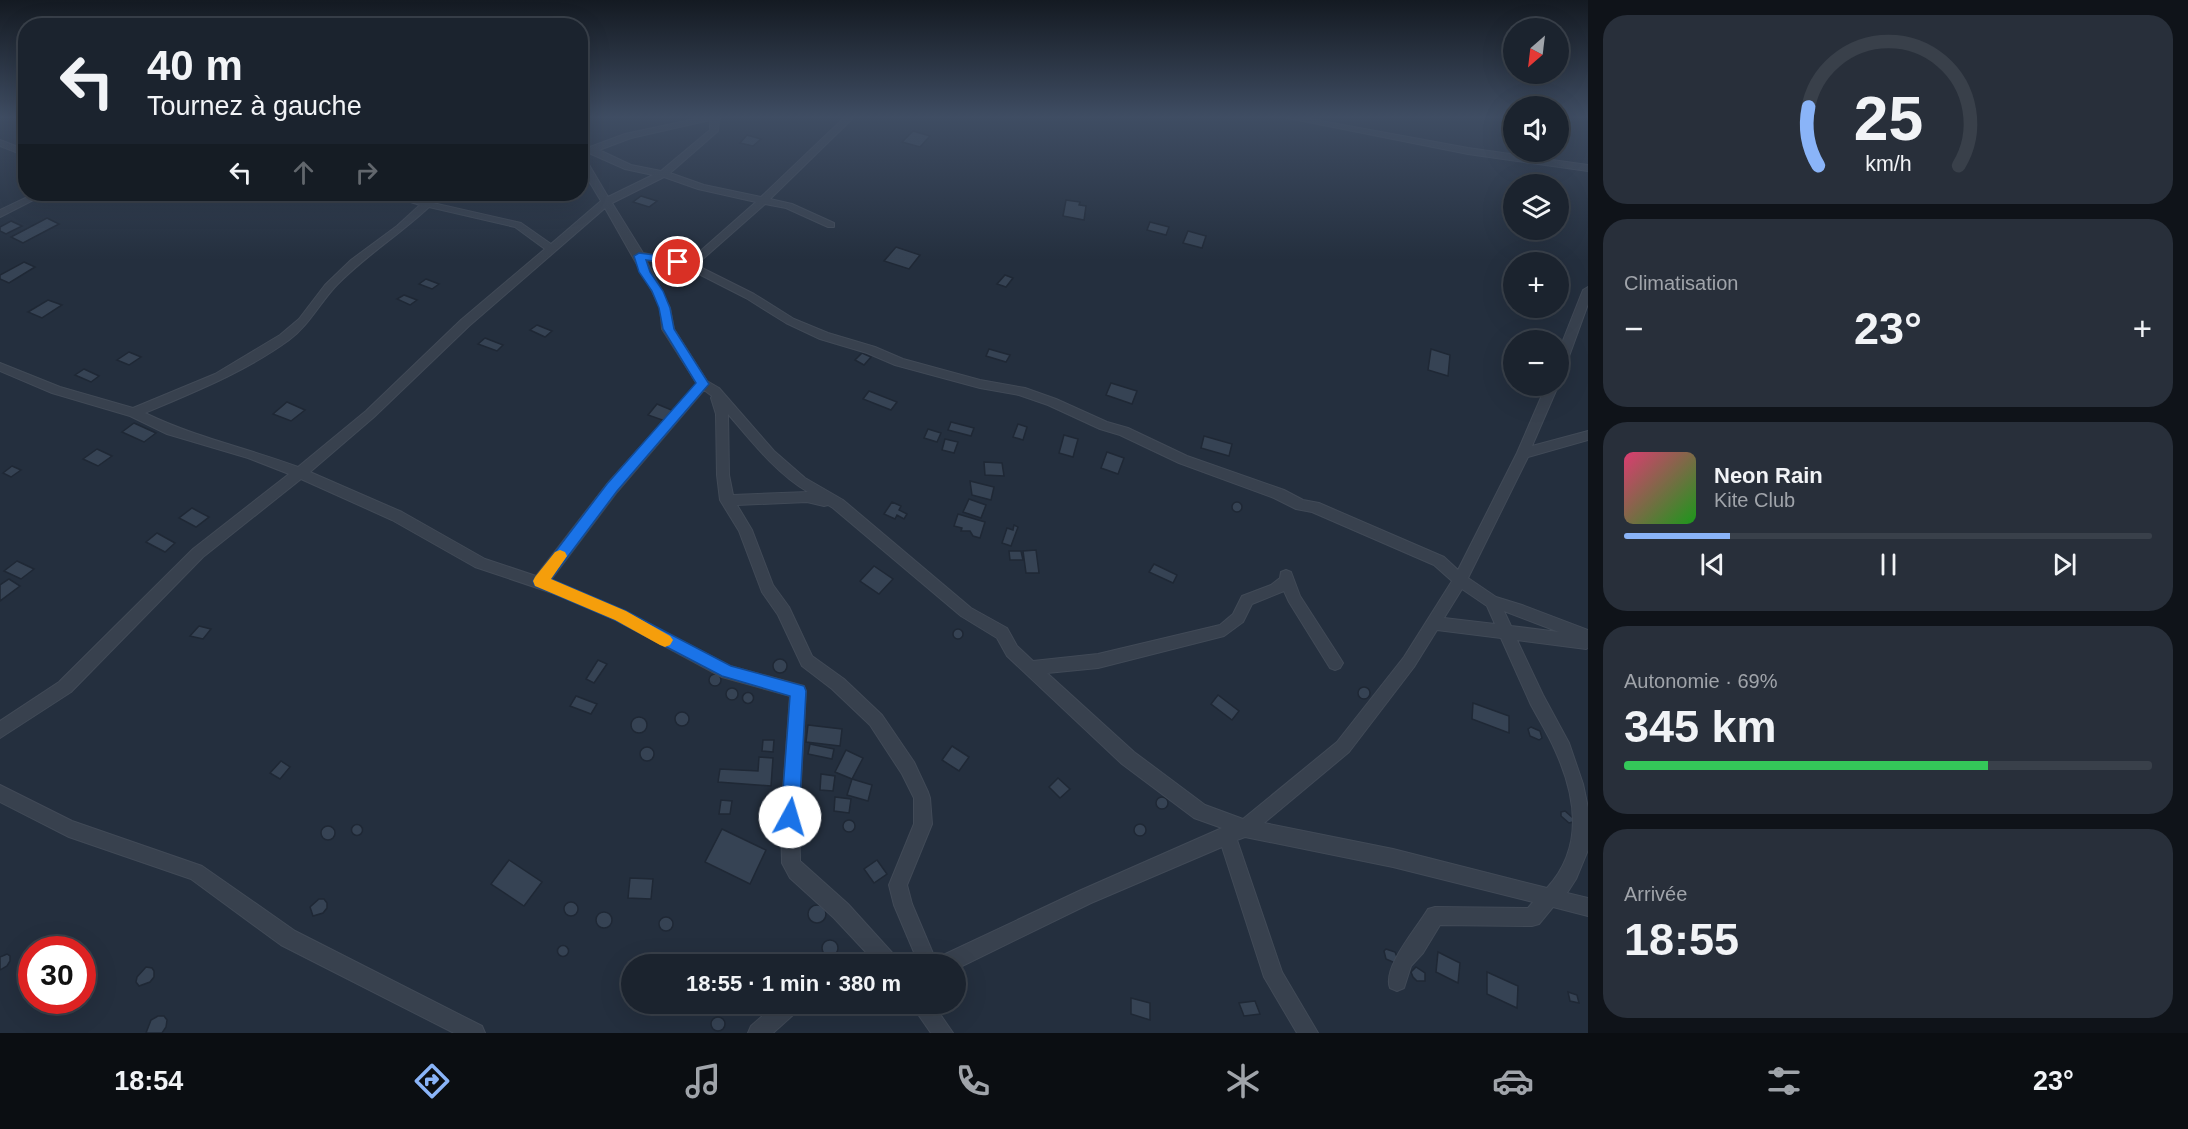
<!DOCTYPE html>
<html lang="fr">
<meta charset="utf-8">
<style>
body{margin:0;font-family:Helvetica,sans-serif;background:#282f3a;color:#f1f3f6;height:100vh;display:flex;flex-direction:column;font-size:22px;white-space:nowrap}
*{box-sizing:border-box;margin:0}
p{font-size:20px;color:#a0a4aa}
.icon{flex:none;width:33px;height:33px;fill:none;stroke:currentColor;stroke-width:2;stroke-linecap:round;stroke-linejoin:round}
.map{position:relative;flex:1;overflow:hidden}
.panel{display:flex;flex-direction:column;gap:15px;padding:15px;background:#0f1319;width:600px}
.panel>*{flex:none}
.hud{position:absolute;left:18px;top:18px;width:570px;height:183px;border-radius:24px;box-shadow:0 6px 24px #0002,0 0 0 2px #39404a;background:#1b232e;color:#f1f3f6;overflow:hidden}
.needle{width:39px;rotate:208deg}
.tools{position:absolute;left:1503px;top:18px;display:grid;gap:12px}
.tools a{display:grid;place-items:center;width:66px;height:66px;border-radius:50%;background:#1b232e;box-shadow:0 6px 24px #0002,0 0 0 2px #39404a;font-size:30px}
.speed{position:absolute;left:18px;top:936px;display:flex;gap:12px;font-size:30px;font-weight:700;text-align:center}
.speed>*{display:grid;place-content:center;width:78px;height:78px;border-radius:50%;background:#1b232e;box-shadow:0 6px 24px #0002,0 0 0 2px #39404a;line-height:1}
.speed .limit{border:9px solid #d22;background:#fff;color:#111}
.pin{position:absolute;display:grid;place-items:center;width:51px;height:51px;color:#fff;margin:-26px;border:3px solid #fff;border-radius:50%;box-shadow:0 2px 6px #0007}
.me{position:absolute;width:66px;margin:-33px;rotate:6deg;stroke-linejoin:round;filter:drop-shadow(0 0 4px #0008)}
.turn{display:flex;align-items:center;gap:21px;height:126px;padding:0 30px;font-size:27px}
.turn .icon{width:78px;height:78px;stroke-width:2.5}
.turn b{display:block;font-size:42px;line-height:51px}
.lanes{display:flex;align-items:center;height:57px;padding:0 30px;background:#0003;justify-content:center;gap:30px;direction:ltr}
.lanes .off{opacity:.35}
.big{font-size:45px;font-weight:800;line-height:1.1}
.panel .widget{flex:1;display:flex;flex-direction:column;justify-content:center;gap:9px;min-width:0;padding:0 21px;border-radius:24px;background:#282f3a}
.panel .dial{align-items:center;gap:0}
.dial svg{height:156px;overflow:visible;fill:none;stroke:#39404a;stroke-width:7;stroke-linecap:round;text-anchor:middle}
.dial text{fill:#f1f3f6;stroke:none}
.song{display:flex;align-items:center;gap:18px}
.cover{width:72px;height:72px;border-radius:9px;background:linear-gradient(135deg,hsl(340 70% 55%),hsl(120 70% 35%))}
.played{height:6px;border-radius:3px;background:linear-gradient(90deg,#8ab4f8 20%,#39404a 20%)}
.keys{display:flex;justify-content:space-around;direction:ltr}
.heat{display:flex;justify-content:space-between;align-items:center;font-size:33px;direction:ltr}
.charge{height:9px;border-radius:4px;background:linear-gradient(90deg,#34c759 69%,#39404a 0)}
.trip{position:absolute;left:621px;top:954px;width:345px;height:60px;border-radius:30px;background:#1b232e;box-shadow:0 6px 24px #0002,0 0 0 2px #39404a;font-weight:800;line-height:60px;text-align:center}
.tabs{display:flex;height:96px;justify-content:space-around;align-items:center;background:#0b0e12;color:#a0a4aa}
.tabs .icon{width:42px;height:42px}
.tabs .selected{color:#8ab4f8}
.tabs b{font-size:27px;color:#f1f3f6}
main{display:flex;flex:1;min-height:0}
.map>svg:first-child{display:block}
.building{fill:#364354;stroke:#1f2835;stroke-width:1.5}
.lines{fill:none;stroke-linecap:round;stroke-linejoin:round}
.minor-casing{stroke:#414a57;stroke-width:2}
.minor{fill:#38414e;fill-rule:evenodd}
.route{fill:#1a73e8;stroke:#114b97;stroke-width:1.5}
.slow{fill:#f59e0b}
</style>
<main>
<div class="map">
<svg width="1588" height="1033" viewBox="0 0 1588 1033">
<rect width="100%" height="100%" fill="#242f3e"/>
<g class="building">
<path d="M913,131L930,136L920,147L902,142Z"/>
<path d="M747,135L761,139L753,146L740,143Z"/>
<path d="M641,196L657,201L649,207L633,202Z"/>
<path d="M1066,200L1080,202L1079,205L1086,206L1084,220L1063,216Z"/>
<path d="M47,218L59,224L23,243L11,237Z"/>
<path d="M11,221L22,226L6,234L0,231V227Z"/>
<path d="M1150,222L1169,227L1166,235L1147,230Z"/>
<path d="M1188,231L1206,236L1202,248L1183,243Z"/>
<path d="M896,247L920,255L909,269L884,261Z"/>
<path d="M24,262L35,267L9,283L0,279V275Z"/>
<path d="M1005,275L1013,278L1006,287L997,284Z"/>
<path d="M426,279L439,284L432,289L419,284Z"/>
<path d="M404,295L417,300L410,305L397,299Z"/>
<path d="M48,300L62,305L42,318L28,312Z"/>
<path d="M537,325L552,331L545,337L530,330Z"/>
<path d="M485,338L503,345L497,351L478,344Z"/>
<path d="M989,349L1010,355L1006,362L986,356Z"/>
<path d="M1431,349L1450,355L1448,376L1428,370Z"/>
<path d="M129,352L141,357L129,365L117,360Z"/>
<path d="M862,353L871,357L864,365L855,360Z"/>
<path d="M84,369L99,376L91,382L75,375Z"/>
<path d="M1111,383L1137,391L1132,404L1106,395Z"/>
<path d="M869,391L897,402L891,410L863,399Z"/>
<path d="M287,402L305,410L291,421L273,414Z"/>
<path d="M657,404L674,411L665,421L648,415Z"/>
<path d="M951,422L974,428L971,436L948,430Z"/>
<path d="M134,423L156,433L144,442L122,432Z"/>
<path d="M1018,424L1027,427L1023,440L1013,437Z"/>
<path d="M928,429L941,433L937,442L924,438Z"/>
<path d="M1064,435L1078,439L1073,457L1059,453Z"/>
<path d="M1204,436L1232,444L1229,456L1201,448Z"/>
<path d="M945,439L958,442L954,453L942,450Z"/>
<path d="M97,449L112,456L98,466L83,459Z"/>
<path d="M1107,452L1124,458L1118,474L1101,468Z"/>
<path d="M984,462L1002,463L1004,476L985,475Z"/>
<path d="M12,466L21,470L11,477L3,473Z"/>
<path d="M970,481L994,487L991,500L972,495Z"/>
<path d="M969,499L986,505L981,518L963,512Z"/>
<circle cx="1237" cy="507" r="5"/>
<path d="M892,502L901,506L899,510L907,514L904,519L897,515L895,519L884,514Z"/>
<path d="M192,508L209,517L196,527L179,518Z"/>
<path d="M958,514L985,522L980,538L973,536L970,531H961L962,528L954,526Z"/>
<path d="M1014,525L1018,527L1011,546L1002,543L1007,528L1013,530Z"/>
<path d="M157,533L175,543L165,552L146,542Z"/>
<path d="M1036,550L1039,573H1026L1023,551Z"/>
<path d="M1009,551H1021L1023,560H1010Z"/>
<path d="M17,561L34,569L21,579L4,571Z"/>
<path d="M1154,564L1177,575L1173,583L1149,572Z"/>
<path d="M874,566L893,579L879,594L860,581Z"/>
<path d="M9,579L20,586L0,601V585Z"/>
<path d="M199,626L211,629L203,639L190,636Z"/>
<circle cx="958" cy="634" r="5"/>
<circle cx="780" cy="666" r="7"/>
<path d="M598,660L607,664L594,683L586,679Z"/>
<circle cx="715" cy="680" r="6"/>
<circle cx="1364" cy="693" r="6"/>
<circle cx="732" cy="694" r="6"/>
<circle cx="748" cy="698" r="5.5"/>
<path d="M1218,695L1239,711L1232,720L1211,704Z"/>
<path d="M576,696L597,704L591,714L570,706Z"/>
<path d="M1473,703L1509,716V733L1472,719Z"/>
<circle cx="682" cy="719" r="7"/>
<circle cx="639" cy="725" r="8"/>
<path d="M808,725L842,729L840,746L806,742Z"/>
<path d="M1531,727L1540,731L1542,738L1539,740L1530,736L1528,729Z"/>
<path d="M763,740H774L773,752L762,751Z"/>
<path d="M810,744L834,749L832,759L808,754Z"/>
<path d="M952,746L969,757L959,771L942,760Z"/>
<circle cx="647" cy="754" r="7"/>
<path d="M846,750L863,758L852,779L835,772Z"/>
<path d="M759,757L773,758L771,786L718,782L720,769L758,771Z"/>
<path d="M281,761L290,767L280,779L270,773Z"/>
<path d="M821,774L835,776L833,791L820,790Z"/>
<path d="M1058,778L1070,789L1060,798L1049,787Z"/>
<path d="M852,779L872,785L868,801L847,795Z"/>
<path d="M835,797L851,799L849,813L834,811Z"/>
<circle cx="1162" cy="803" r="6"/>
<path d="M721,800L732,801L730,814H719Z"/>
<path d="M1565,811L1573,818V822L1569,823L1561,816V812Z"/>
<circle cx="849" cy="826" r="6"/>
<circle cx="1140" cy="830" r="6"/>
<circle cx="357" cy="830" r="5.5"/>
<circle cx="328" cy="833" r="7"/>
<path d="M722,829L766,850L750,884L705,862Z"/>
<circle cx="777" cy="836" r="7"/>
<path d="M509,860L542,882L524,906L491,884Z"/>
<path d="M877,860L887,874L874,883L864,869Z"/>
<path d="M630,878L653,879L651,899L628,898Z"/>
<path d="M319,899H324L327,903V908L323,913L313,916L310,907Z"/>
<circle cx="571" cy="909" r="7"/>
<circle cx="817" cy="914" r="9"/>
<circle cx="604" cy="920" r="8"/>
<circle cx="666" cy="924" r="7"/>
<circle cx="830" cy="948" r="8"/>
<circle cx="563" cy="951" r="5.5"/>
<path d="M1386,949L1395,952L1397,957L1395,963L1386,959L1384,951Z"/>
<path d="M1438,952L1460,963L1458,983L1436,972Z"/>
<path d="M7,954L10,956V961L7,966L0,970V957Z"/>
<path d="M146,967L152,968L154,971V977L150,982L139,986L136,982L137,977Z"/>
<path d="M1416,967L1425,973V981H1417L1413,977L1411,972Z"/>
<path d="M1487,972L1518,986L1517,1008L1487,994Z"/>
<path d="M1568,992L1577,995L1579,1003L1570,1001Z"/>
<path d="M1131,998L1150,1003V1020L1131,1014Z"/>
<path d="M1255,1001L1260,1014L1244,1016L1239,1003Z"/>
<path d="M158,1016H164L167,1020L166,1027L162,1033H146L151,1020Z"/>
<circle cx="718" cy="1024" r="7"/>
</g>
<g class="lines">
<defs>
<g id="minor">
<path d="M709,116H723L719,119L718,131L670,173L704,185L761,197L846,116H855L770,199L792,204L834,223V227H828L786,208L765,204L696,265L754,294L794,319L828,333L875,347L903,359L980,380L1025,388L1056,399L1107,422L1128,428L1187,456L1284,490L1303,500L1319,503L1444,557L1458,570L1517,453L1546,386H1558L1532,446L1588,431V440L1528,457L1468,578L1496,597L1522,605L1588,630V648L1586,649L1517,640L1543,695L1569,743L1583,784L1588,808V850L1576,879L1567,893L1588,898V916L1553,907L1539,924L1532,926L1440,925L1423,953L1411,966L1404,988L1397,991L1390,988C1382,967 1417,928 1428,909L1435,907L1528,908L1533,902L1393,867L1245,837L1237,840L1282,972L1318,1033H1297L1264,977L1222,847L1091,903L956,969V964H919L894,905L889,885L914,824V798L902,774L870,725L832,689L802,666L778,615L762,592L739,531L720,500L717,475L716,414L711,398L712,396L704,390L617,492L550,581L626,612L730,666L804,686L806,691L799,817L800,861L848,904L896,957L898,964H877L834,918L790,878L782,863L781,817L790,696L722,677L616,620L564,597L475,567L392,520L301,479L203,557L71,692L0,738V721L59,682L193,549L289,474L248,458L167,434L130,416L52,393L0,371V363L60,387L133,408L215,374L280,335L299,319L325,285L351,260L397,226L420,205L392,196L391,194H403L425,200L435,194H446L433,203L521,223L551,244L601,201L580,166V155L585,158L608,197L653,175L625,169L589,153L580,152V146L590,147L625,134ZM710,120V130L661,171L631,165L599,150L631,138ZM664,177L698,189L756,202L688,262L643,253L612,203ZM429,207L515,227L545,249L461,320L366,411L298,467C247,448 194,437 145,413C194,392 245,372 289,340C308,326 318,306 334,288C362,258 398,236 429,207ZM605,208L652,291L660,308L662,329L697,384L607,484L536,576L485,559L402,512L310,472L374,417L469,326ZM646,260L677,265L691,270L746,298L786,323L820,339L867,353L895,365L980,388L1019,395L1048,405L1100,429L1120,435L1179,463L1274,498L1296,509L1312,512L1434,565L1452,581L1404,657L1337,742L1243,819L1205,805L1134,752L1047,673L1098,668L1224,636L1243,622L1252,604L1284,591L1289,602L1330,668L1335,670L1340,668L1343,663L1340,658L1300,596L1291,572L1286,570L1281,572L1280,578L1271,585L1242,596L1233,614L1220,625L1098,654L1033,661L1017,646L1007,628L971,608L843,500L805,478L774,451L719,388L707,381L674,329L670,308ZM728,414C752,442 776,473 808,492L733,495L729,475ZM807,502L824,506L828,505L833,508L961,616L997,638L1007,656L1122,764L1194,818L1222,828L1079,891L939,957L937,963L912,904L907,885L932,824L930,798L928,792L914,762L882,715L844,679L812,656L789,607L773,585L752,530L737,505ZM1462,589L1487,606L1495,624L1444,618ZM1504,611L1559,632L1511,626ZM1437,630L1501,638C1511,660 1521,683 1531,705C1539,720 1548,734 1555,750C1576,796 1584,848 1547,888L1393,849L1264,823L1349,752L1414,667Z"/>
<path d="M1278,116H1294L1468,148L1588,165V171L1468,154Z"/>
<path d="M0,140L26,150V156L0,146Z"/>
<path d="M34,194H45L0,217V210Z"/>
<path d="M1588,287V304L1564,370L1558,374V353L1583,290Z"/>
<path d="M0,785L72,821L202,866L295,931L482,1026L485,1033H454L281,945L191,879L69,837L0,802Z"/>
<path d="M776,1004H806L803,1011L793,1015L773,1033H748L751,1026Z"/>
<path d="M911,1004H933L953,1033H931Z"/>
</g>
</defs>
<use href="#minor" class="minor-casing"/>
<use href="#minor" class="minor"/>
</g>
<linearGradient id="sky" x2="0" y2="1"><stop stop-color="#141a22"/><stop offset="0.45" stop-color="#3f4d63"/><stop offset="1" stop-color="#3f4d63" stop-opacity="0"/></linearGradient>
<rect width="1588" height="260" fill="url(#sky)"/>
<path class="route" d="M639,253L678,258L684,262L678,265L646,260L650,272L663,291L670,308L674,329L709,384L617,491L551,579L626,611L731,666L804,686L806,691L799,817L796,823L790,825L784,823L781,817L790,696L722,676L615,620L535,586L533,581L607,484L696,383L663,329L659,308L652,291L639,272L634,256Z"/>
<path class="slow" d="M560,550L565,552L567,556L551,579L626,611L670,636L673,640L670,645L665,647L660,645L615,620L535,586L533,581L535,577L555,552Z"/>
</svg>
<div class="tools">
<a><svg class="needle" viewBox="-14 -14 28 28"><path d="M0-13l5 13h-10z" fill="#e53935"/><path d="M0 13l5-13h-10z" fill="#a0a4aa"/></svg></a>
<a><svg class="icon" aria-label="sound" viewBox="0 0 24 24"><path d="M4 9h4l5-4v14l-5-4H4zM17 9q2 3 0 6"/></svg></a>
<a><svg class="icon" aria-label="layers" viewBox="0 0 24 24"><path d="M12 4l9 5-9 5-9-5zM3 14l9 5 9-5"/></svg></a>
<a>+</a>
<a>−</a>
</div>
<div class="speed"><div class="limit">30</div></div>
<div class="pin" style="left:678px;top:262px;background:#d93025"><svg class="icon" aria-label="arrive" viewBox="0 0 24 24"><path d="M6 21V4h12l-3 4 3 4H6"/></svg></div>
<svg class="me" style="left:790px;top:817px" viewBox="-20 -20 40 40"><circle r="19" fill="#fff"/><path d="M0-13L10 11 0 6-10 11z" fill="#1a73e8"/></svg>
<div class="trip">18:55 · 1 min · 380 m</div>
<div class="hud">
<div class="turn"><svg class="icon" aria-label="left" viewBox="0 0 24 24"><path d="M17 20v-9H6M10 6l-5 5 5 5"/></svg><div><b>40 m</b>Tournez à gauche</div></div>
<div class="lanes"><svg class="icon" aria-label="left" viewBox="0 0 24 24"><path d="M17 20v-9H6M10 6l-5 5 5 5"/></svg><svg class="icon off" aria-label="ahead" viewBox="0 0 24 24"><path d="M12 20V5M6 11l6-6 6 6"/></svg><svg class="icon off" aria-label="right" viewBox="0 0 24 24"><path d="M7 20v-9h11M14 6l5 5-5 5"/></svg></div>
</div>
</div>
<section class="panel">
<div class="widget dial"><svg viewBox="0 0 100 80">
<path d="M14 69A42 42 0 1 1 86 69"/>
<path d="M14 69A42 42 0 0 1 9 39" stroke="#8ab4f8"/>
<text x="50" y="56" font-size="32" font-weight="700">25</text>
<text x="50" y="72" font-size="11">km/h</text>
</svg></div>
<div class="widget"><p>Climatisation</p>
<div class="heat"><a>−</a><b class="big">23°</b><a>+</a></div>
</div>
<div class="widget">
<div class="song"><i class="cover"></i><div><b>Neon Rain</b><p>Kite Club</p></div></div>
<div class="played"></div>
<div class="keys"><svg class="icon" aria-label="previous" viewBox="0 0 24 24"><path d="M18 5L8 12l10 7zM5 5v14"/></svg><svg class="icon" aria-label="pause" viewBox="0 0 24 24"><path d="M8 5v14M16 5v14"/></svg><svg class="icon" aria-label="next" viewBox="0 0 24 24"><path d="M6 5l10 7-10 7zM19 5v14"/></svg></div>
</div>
<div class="widget"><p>Autonomie · 69%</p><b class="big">345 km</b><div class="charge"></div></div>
<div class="widget"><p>Arrivée</p><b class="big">18:55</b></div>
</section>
</main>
<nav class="tabs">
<b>18:54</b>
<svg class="icon selected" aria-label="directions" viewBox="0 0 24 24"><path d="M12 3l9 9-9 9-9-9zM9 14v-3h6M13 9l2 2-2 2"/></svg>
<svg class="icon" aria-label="music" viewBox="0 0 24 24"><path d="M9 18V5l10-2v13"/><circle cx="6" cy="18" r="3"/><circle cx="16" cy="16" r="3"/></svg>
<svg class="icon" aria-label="phone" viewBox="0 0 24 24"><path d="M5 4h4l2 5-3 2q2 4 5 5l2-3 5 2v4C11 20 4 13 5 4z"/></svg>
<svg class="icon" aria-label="climate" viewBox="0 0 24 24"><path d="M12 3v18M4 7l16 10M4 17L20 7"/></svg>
<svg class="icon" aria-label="car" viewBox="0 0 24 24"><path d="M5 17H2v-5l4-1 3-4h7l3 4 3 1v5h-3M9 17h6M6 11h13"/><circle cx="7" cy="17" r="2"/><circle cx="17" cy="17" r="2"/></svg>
<svg class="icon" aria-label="filters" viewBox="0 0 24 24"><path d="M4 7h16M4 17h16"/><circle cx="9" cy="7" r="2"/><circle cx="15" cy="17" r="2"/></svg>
<b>23°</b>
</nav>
